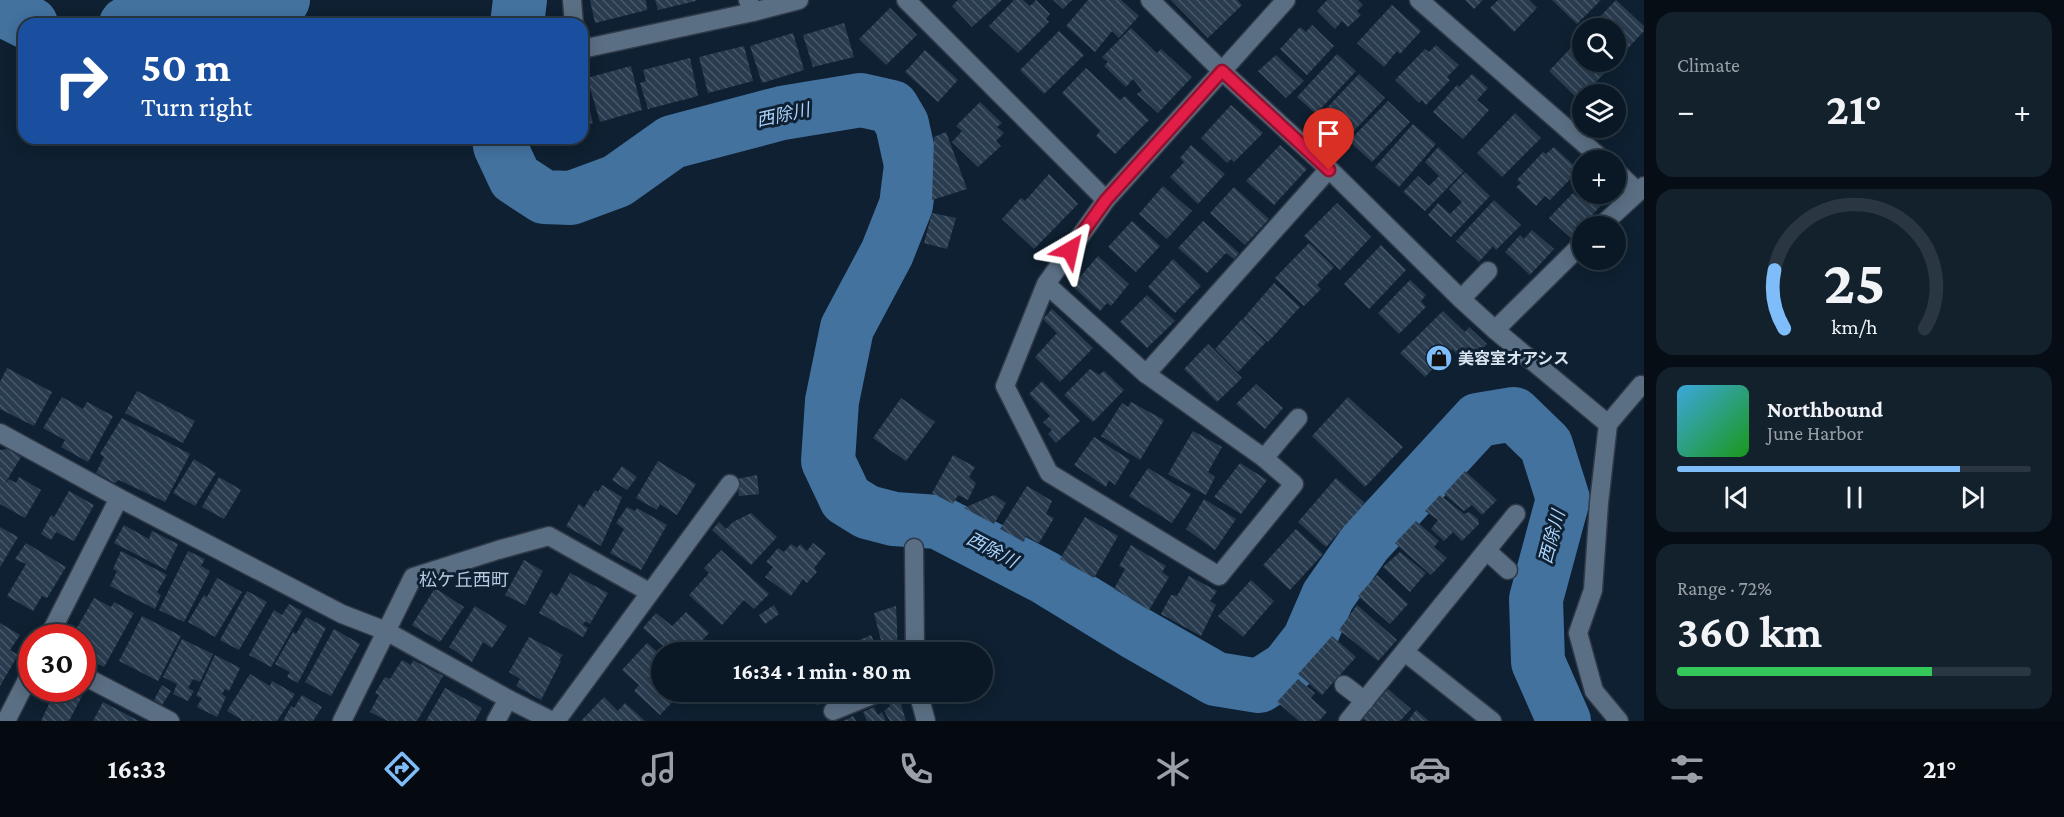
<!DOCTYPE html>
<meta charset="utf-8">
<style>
body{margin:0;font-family:"Crimson Pro","Noto Sans JP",serif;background:#13212d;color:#f1f3f6;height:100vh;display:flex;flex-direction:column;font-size:22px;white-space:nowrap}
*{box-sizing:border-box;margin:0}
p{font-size:20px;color:#99a0a7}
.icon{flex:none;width:33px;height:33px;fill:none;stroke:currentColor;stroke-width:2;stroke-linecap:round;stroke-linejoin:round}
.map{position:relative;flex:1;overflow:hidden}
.details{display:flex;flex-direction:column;gap:12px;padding:12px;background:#060d14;width:420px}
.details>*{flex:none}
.hud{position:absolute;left:18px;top:18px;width:570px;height:126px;border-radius:18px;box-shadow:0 3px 15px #0003,0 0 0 2px #2a3742;background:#1a4fa0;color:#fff;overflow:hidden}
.controls{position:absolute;left:1572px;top:18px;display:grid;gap:12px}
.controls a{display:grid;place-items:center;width:54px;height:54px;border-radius:50%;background:#0a1825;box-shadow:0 3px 15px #0003,0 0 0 2px #2a3742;font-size:30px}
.speed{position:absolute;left:18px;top:624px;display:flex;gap:12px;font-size:30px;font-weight:700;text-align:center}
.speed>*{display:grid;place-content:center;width:78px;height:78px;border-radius:50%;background:#0a1825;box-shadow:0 3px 15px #0003,0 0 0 2px #2a3742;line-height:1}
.speed .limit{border:9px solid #d22;background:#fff;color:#111}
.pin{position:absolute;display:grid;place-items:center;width:51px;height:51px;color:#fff;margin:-62px -26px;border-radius:50% 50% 50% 0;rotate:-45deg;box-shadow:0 0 6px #0007}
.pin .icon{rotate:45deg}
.me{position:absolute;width:66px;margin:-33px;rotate:36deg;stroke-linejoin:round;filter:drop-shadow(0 0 4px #0008)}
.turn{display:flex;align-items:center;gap:21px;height:126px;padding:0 24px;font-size:27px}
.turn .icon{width:78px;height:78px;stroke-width:2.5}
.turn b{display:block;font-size:42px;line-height:51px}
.big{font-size:45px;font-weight:700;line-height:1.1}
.details .widget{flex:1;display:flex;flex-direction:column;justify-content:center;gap:9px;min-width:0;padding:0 21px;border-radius:18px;background:#13212d}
.details .dial{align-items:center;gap:0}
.dial svg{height:156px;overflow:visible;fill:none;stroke:#2a3742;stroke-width:7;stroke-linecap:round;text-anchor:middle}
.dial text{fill:#f1f3f6;stroke:none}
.song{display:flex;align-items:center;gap:18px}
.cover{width:72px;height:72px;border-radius:9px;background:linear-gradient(135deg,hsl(200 70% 55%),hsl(120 70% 35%))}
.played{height:6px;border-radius:3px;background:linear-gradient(90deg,#7fbdfa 80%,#2a3742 80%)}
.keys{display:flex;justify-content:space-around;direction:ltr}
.heat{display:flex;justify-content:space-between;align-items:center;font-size:33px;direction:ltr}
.charge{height:9px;border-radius:4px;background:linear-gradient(90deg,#34c759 72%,#2a3742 0)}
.trip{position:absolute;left:651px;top:642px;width:342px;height:60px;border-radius:30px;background:#0a1825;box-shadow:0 3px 15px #0003,0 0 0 2px #2a3742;font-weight:700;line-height:60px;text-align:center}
.menu{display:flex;height:96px;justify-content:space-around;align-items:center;background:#040a0f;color:#99a0a7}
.menu .icon{width:42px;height:42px}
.menu .selected{color:#7fbdfa}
.menu b{font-size:27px;color:#f1f3f6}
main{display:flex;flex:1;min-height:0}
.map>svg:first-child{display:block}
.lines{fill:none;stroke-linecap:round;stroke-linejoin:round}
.river{stroke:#43729f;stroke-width:54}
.building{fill:url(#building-back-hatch)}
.minor-casing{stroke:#303947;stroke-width:21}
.minor{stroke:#5b6f84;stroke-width:18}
.route-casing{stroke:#92132f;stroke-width:15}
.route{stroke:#e11d48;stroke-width:10}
.labels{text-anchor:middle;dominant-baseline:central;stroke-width:6;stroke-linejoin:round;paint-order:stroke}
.poi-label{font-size:16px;font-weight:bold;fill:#d8e3ef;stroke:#0e2031;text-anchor:start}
.water-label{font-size:18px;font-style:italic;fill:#acd4fd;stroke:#0e2031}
.neighbourhood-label{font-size:18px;fill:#b4cae1;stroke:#0e2031}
</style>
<main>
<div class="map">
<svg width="1644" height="721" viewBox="0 0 1644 721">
<defs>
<pattern id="building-back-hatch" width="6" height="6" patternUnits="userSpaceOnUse" patternTransform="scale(1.5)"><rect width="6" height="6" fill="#293c4f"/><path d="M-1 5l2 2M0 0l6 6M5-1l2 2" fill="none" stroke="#475869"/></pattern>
</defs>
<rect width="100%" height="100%" fill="#0e2031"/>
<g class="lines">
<g class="river">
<path d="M0,4L5,11L31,24"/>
<path d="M126,24C172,21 244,25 283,0"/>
<path d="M517,24L520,0"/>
<path d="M499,138L500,146L515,178L544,197L571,198L617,181L672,142L782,113L861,100L892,107L902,124L911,165L906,205L887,253L847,328L832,401L828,461L846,499L867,512L894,519L938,522L1044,577L1134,632L1216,679L1259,686L1287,668L1309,640L1328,596L1365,543L1478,420L1514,414L1546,445L1563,499L1536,599L1538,662L1564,721"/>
</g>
</g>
<g class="building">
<path d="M590,0H646L647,10L595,23Z"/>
<path d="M655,0H696V1L658,10Z"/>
<path d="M958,0H1002L972,27L952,6Z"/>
<path d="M1014,0H1023L1030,6L1036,0L1050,14L1046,19L1049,22L1018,53L989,26Z"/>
<path d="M1053,0H1072L1063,9Z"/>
<path d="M1088,0H1121L1139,16L1119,38L1112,31L1095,52L1066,26Z"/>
<path d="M1171,0H1237L1242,5L1208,38Z"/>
<path d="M1327,0H1358L1363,5L1357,11L1361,15L1348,27L1342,21L1335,29L1317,11Z"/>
<path d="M1465,0H1483L1474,9Z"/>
<path d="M1498,0H1529L1537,8L1514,32L1490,8Z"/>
<path d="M1552,0H1601L1577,24Z"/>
<path d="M1616,0L1644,26V31L1616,61V28H1589Z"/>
<path d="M1392,5L1421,31L1400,54L1397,51L1384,67L1357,43Z"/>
<path d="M890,8L917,35L886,65L859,39Z"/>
<path d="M844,23L854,57L813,67L803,35Z"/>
<path d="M1312,25L1334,46L1307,75L1280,49L1300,27L1306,32Z"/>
<path d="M1131,28L1157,53L1161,49L1192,77L1158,113L1137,94L1142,90L1133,79L1126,87L1104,66L1108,62L1102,57Z"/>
<path d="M1059,31L1084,55L1044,94L1020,70Z"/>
<path d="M793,33L804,70L762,83L750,46Z"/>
<path d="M1582,36V62H1615L1579,100L1549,71Z"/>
<path d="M1436,45L1459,65L1447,77L1450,80L1426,105L1422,100L1419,103L1395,80L1425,49L1429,52Z"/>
<path d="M744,46L753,81L708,93L699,57Z"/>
<path d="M925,50L958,80L938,102L905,72Z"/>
<path d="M1337,54L1356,71L1316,114L1297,97Z"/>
<path d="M1276,55L1304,81L1286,98L1258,71Z"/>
<path d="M690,58L698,96L648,109L640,83L646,81L643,70Z"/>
<path d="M631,66L642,110L600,122L587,78Z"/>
<path d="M1086,68L1120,100L1125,96L1149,120L1115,154L1096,136L1100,131L1062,93Z"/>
<path d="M1359,74L1385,98L1347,138L1321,114Z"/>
<path d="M1472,74L1488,88L1477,100L1489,110L1463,139L1433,112L1457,85L1459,87Z"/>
<path d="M582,84L593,123L582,126Z"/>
<path d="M1388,101L1410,122L1372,162L1349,141Z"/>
<path d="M980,102L1002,123L997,127L1004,133L996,141L1001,146L978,167L952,142L962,131L956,126Z"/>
<path d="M1231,105L1263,133L1234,162L1231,159L1227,163L1201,138Z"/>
<path d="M1515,113L1541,138L1502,177L1477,153Z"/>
<path d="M1413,124L1436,144L1399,187L1375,167Z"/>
<path d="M946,132L967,189L932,200L934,137Z"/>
<path d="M1191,145L1225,174L1198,204L1170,177L1184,162L1180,158Z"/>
<path d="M1280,145L1307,169L1274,205L1246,181Z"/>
<path d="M1438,147L1464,171L1425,211L1403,192L1418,176L1429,186L1439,176L1425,162Z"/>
<path d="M1554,147L1579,170L1550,200L1545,196L1536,206L1516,187L1521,183L1517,180L1543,152L1546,154Z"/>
<path d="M1465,172L1490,196L1451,237L1428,215L1438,203L1450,214L1462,202L1449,189Z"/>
<path d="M1049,174L1078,204L1034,249L1002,219L1021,198L1025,201Z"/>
<path d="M1163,186L1192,211L1167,239L1139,214Z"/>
<path d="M1234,187L1269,219L1245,245L1210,213Z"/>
<path d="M1573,193L1579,198L1583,194H1601L1607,199L1571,238L1549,218Z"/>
<path d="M1494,200L1521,225L1496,250L1493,246L1479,262L1456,241Z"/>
<path d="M1337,203L1371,237L1340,270L1304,236Z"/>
<path d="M932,213L956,218L947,249L924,243Z"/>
<path d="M1132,221L1160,246L1136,272L1108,247Z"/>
<path d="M1203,221L1239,253L1234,259L1226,253L1207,273L1178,248Z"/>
<path d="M1532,230L1554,249L1530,275L1505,252L1520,235L1524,239Z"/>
<path d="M1309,243L1334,267L1317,285L1321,289L1304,306L1275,278Z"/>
<path d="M1381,245L1406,270L1369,309L1344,284Z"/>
<path d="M1098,256L1129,284L1111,306L1107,303L1100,311L1072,286Z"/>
<path d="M1173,259L1201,286L1175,313L1148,287Z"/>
<path d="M1410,280L1426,295L1421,301L1426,307L1399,334L1378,313Z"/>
<path d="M1274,283L1300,307L1268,342L1243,319Z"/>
<path d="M1147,295L1175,321L1147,348L1120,322Z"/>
<path d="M1052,309L1093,348L1060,382L1035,357L1057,333L1043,319Z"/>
<path d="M1443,311L1465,332L1469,327L1487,344L1467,365L1452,349L1425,377L1400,353Z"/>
<path d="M1242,319L1266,342L1238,372L1215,349Z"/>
<path d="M1208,344L1242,378L1217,402L1184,369Z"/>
<path d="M7,368L52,392L34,426L0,409V382Z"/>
<path d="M1090,369L1099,375L1104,371L1124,390L1093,422L1064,395Z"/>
<path d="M1042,381L1080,421L1056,443L1048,434L1052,430L1043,422L1050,416L1029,394Z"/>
<path d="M1256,384L1283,408L1265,429L1236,404Z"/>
<path d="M137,391L195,421L183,443L125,413Z"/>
<path d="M62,397L83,409L87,402L113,416L88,462L61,447L65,440L43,428Z"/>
<path d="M1348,397L1403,447L1365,487L1312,436Z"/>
<path d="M901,398L935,422L906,461L873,438Z"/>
<path d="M1131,402L1164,420L1140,460L1101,436L1122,403L1128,407Z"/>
<path d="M122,418L190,454L165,502L119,480L115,483L96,473L104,457L100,454Z"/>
<path d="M1193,431L1222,447L1208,472L1215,477L1206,495L1168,474Z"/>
<path d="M1094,437L1130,460L1115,485L1109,480L1106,487L1074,465Z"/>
<path d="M7,449L21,457L4,485L9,479L16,483L19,477L41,490L25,518L0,504V450Z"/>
<path d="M953,455L975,467L969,477L976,483L968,500L958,495L953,504L932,493Z"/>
<path d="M194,459L216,473L195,506L173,493Z"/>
<path d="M658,461L696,484L677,515L660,504L657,510L636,498Z"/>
<path d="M1240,463L1267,480L1241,514L1214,497Z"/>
<path d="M622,466L637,477L627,490L612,480Z"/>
<path d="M1148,468L1191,494L1172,523L1129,496Z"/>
<path d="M1465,471L1497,500L1482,515L1472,505L1464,511L1444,494Z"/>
<path d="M757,475L759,494L739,496L737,479Z"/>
<path d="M219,477L241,490L224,519L202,507Z"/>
<path d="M1336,478L1365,503L1326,547L1298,522Z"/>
<path d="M602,485L622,497L601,546L566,526L579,504L584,508L595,490L598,492Z"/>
<path d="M1027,486L1052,501L1046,514L1054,518L1039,543L1026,536L1024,542L1000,529Z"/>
<path d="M69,491L94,505L74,541L56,532L51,540L41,534L51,515L54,517Z"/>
<path d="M994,495L1006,503L994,524L964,508Z"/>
<path d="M1440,495L1464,514L1469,512L1478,519L1479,524L1462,541L1453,532L1444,541L1431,529L1438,520L1425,511Z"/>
<path d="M1204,499L1236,519L1215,550L1186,529Z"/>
<path d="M627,507L635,511L637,508L667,525L641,570L610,553L624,529L616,523Z"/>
<path d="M751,513L777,537L751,565L712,530L719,522L726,529L733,522Z"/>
<path d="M1085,517L1118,536L1094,578L1060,559Z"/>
<path d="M1416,521L1439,541L1434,547L1447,558L1431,575L1395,543Z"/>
<path d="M124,525L149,539L152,531L178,544L166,570L114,543Z"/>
<path d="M0,527L18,537L0,567Z"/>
<path d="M1296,529L1323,554L1290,590L1263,565Z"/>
<path d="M26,543L66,567L47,598L42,596L33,611L7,596L26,564L15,559Z"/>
<path d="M813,543L826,553L814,568L817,572L807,583L803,579L791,596L765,577L773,567L766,562L778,548L784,552L791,544L797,548L800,544L807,551Z"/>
<path d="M1131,545L1166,566L1162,572L1169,577L1149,610L1114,589L1125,569L1119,566Z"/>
<path d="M721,550L769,594L754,609L744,600L722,625L689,595L709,573L704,568Z"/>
<path d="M121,551L167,575L157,592L161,595L155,609L110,586L117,571L113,569Z"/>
<path d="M188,551L205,559L201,566L210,571L184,622L159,610Z"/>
<path d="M1400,552L1426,573L1410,592L1383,567Z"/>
<path d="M524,560L543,571L525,605L505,595Z"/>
<path d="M570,573L608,593L590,624L585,621L583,625L588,628L583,637L539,613L551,592L557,596Z"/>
<path d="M1377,575L1408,604L1390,624L1358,596Z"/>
<path d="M1189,576L1217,591L1210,601L1216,605L1201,636L1161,614L1171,595L1177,596Z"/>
<path d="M217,578L242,592L215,637L188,622L204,595L207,597Z"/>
<path d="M1251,580L1274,601L1243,637L1218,616Z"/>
<path d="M435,588L464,607L440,642L412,625Z"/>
<path d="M247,591L267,602L239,650L220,640Z"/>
<path d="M94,598L111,607L114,602L134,613L104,667L82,656L83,638L74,633Z"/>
<path d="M289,604L302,611L271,667L249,655L274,610L282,615Z"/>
<path d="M774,605L779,614L765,624L759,615Z"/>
<path d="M1357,605L1397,640L1378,661L1339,630Z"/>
<path d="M475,606L507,626L492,648L483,642L472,662L449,647Z"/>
<path d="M896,606L898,651L884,652L874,613Z"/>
<path d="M686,612L709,633L691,652H670L643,628L656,613L672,626Z"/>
<path d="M142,616L181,636L158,681L119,661Z"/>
<path d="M306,617L326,628L298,683L287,677L290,672L275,664L293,632L296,634Z"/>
<path d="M0,623L20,635L10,650L18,655L0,686Z"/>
<path d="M334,629L360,644L331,696L305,682Z"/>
<path d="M871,635L879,652H838L835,646L850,640L853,643Z"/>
<path d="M1332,636L1356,657L1322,695L1298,674Z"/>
<path d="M529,637L563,655L559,660L561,661L541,700L516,686L520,679L509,672Z"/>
<path d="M182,639L213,654L200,682L193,679L188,688L194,691L188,701L173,694L177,684L163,677Z"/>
<path d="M647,643L662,656V692H682L660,715L634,691L639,685L622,670Z"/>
<path d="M215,655L240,668L229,691L225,689L222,694L226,697L217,717L197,707L202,698L196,696Z"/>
<path d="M402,660L411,665L413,660L443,676L417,721H388L370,712L379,695L375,693L385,677L390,679Z"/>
<path d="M250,674L270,686L272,681L295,694L277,721H251L254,713L250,721H240L241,719L227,711Z"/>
<path d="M1298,679L1315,693L1311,698L1327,712L1319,721H1299L1277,702Z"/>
<path d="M162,685L171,691L162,705L154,700Z"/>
<path d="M63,688H67L82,696L69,721H41L55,691L60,693Z"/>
<path d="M445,688L482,708L475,721H426Z"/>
<path d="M1388,689L1411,709L1400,721H1366L1362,718Z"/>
<path d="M811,692H834L837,698L817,705Z"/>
<path d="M898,694L906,721H890L884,711L890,706L888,699Z"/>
<path d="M302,695L322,707L313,721H283L291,706L294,708Z"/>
<path d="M604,697L618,711L625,703L645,721H581Z"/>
<path d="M103,702L139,721H93Z"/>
<path d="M874,707L878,715L882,712L886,721H867L863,712Z"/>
<path d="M1416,710L1429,721H1408Z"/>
<path d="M853,716L856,721H843Z"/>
</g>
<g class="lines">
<defs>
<g id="minor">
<path d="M572,0L574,24"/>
<path d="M748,0L753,12L799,0"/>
<path d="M906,0L1106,200L1286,0"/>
<path d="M1150,0L1222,71L1329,169L1461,299L1495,330L1608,424"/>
<path d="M1419,0L1603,160"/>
<path d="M582,49L753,12"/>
<path d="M1616,171L1638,192L1644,186"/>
<path d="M1601,226L1638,192"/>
<path d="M1046,284L1146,374L1264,458L1294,484L1219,576L1049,473L1005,386L1046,284L1106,200"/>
<path d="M1461,299L1488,271"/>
<path d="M1495,330L1582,244"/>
<path d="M1146,374L1329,169"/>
<path d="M0,433L119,498L342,614L386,631L508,699L552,721"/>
<path d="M1264,458L1298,418"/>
<path d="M914,548L915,652"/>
<path d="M1487,551L1508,570"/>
<path d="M48,638L119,498"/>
<path d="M1406,653L1492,721"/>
<path d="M82,675L170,721"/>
<path d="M1344,685L1365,701"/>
<path d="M918,692L926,721"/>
<path d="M833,711L880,692"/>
<path d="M6,721L32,670"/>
<path d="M342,721L413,577L498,550L549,536L649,592"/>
<path d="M496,721L508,699"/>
<path d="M556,721L730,484"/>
<path d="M1348,721L1516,514"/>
<path d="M1619,721L1594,691L1578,633L1593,590L1599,503L1608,424L1641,385L1644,387"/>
</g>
</defs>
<use href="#minor" class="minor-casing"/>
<use href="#minor" class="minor"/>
</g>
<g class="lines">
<defs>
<path id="route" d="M1070,250L1106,200L1222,71L1329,170"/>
</defs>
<use href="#route" class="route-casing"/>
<use href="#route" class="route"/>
</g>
<defs>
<symbol id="shop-disc" viewBox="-11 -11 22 22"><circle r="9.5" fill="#7fbdfa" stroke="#0e2031"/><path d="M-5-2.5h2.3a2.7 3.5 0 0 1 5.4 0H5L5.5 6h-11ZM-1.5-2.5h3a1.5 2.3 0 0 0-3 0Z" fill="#111"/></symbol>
</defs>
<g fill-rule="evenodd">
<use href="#shop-disc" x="1424" y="343" width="30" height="30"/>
</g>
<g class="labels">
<g class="poi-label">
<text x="1458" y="358">美容室オアシス</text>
</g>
<g class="water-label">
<text transform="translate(783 115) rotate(-12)">西除川</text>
<text transform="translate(1552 537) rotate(-75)">西除川</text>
<text transform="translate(992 550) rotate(28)">西除川</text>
</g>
<g class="neighbourhood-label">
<text x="464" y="580">松ケ丘西町</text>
</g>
</g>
</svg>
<div class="controls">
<a><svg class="icon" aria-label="search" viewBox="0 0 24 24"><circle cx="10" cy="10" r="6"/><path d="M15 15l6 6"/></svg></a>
<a><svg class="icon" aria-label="layers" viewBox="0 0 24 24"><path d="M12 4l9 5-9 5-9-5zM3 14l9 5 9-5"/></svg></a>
<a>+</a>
<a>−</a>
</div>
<div class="speed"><div class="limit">30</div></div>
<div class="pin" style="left:1329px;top:170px;background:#d93025"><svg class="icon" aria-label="arrive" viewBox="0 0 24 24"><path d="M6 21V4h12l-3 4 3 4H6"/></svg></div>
<svg class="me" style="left:1070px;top:250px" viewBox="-20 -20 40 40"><path d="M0-17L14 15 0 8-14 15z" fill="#e11d48" stroke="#fff" stroke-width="4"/></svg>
<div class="trip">16:34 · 1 min · 80 m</div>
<div class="hud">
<div class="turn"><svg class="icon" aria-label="right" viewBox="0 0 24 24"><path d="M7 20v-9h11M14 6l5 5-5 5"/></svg><div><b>50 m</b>Turn right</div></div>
</div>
</div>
<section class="details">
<div class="widget"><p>Climate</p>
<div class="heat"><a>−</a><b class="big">21°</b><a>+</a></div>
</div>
<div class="widget dial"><svg viewBox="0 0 100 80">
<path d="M14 69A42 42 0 1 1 86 69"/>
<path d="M14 69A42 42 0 0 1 9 39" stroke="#7fbdfa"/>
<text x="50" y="56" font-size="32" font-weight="700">25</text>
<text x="50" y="72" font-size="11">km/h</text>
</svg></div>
<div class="widget">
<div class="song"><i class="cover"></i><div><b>Northbound</b><p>June Harbor</p></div></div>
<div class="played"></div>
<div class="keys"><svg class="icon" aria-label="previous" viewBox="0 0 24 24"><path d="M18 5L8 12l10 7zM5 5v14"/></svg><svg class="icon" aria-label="pause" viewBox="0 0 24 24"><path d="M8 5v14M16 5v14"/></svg><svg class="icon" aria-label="next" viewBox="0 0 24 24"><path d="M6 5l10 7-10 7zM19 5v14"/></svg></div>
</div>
<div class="widget"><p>Range · 72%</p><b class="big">360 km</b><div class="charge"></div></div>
</section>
</main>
<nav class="menu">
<b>16:33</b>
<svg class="icon selected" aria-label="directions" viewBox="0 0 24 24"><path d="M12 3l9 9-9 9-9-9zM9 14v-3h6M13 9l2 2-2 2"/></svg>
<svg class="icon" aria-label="music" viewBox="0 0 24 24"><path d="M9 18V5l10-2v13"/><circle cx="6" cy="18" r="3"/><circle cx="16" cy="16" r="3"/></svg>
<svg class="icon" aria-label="phone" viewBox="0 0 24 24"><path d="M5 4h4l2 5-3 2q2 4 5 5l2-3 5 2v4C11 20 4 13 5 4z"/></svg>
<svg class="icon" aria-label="climate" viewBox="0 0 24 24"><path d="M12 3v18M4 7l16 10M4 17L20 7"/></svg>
<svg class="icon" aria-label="car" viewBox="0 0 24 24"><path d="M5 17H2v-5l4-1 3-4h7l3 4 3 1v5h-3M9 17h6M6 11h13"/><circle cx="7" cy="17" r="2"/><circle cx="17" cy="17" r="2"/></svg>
<svg class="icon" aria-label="filters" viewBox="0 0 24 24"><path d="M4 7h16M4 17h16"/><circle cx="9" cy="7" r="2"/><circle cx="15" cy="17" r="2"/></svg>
<b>21°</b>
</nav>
